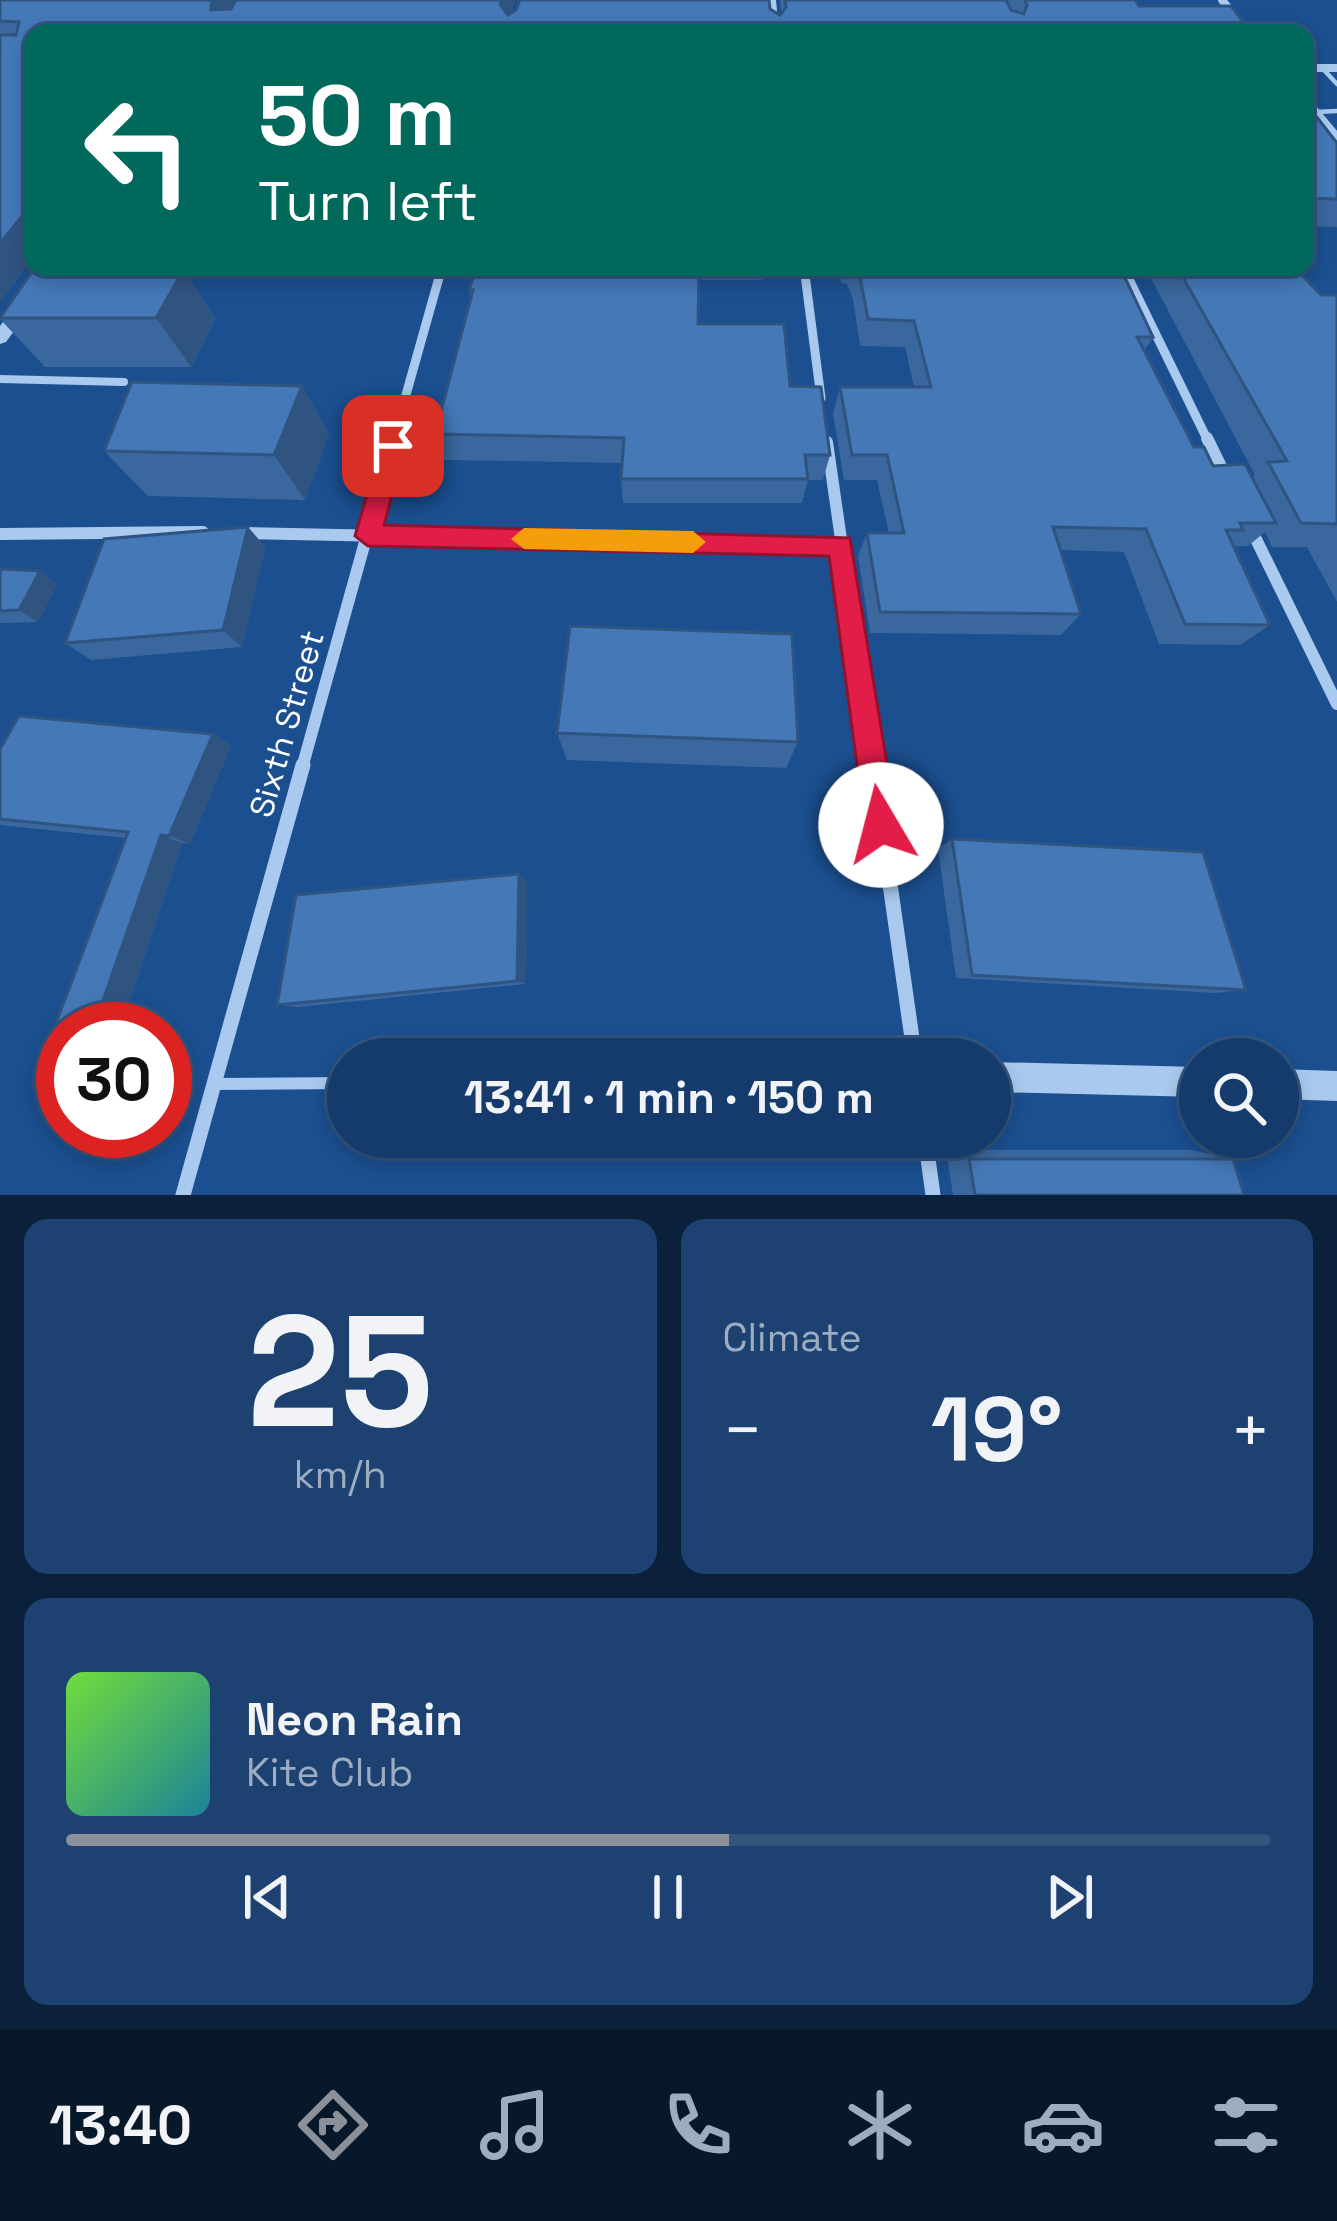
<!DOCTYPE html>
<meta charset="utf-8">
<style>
body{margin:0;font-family:"Space Grotesk",sans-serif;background:#1d4271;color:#f1f3f6;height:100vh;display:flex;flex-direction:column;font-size:45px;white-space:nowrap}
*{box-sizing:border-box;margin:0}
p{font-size:39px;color:#9dadc1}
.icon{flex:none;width:66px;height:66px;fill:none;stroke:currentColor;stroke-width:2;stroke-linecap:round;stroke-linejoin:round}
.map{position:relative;height:1195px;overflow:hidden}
.sheet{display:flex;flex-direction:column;gap:24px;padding:24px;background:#0b203b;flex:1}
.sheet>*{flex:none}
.top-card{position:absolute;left:24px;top:24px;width:1290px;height:252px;border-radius:24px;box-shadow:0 6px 18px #0003,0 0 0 3px #33557e;background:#00695c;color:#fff;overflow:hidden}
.tools{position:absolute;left:1179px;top:1038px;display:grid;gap:24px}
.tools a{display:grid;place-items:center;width:120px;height:120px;border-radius:50%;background:#143b6b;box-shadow:0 6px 18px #0003,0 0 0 3px #33557e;font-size:60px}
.speed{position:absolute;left:36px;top:1002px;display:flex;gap:24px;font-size:60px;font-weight:700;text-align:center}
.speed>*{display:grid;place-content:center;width:156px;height:156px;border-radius:50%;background:#143b6b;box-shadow:0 6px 18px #0003,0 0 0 3px #33557e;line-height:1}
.speed .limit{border:18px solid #d22;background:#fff;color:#111}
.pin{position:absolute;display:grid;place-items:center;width:102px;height:102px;color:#fff;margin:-51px;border-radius:24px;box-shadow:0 6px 18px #0006}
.me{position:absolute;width:132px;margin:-66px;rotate:352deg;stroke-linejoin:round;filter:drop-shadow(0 0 9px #0008)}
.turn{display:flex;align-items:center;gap:42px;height:252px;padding:0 36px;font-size:54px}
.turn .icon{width:156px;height:156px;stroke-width:2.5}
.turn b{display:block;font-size:84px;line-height:102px}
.big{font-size:90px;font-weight:800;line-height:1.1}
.sheet .card{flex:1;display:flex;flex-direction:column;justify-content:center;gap:18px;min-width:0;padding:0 42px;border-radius:24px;background:#1d4271}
.sheet .dial{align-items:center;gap:0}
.dial b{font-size:156px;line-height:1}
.song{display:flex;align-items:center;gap:36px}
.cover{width:144px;height:144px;border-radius:18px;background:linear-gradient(135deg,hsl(100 70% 55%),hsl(190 70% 35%))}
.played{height:12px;border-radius:6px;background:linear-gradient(90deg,#8c9099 55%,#33557e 55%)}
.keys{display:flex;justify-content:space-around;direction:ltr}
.heat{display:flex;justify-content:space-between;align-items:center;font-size:66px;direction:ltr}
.sheet .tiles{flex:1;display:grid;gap:24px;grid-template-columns:1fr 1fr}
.card:last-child{grid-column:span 2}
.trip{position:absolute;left:327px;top:1038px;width:684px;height:120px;border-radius:60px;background:#143b6b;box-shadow:0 6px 18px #0003,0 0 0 3px #33557e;font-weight:800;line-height:120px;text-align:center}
.tabs{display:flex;height:192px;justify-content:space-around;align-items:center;background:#08182b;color:#9dadc1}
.tabs .icon{width:84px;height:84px}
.tabs .active{color:#8c9099}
.tabs b{font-size:54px;color:#f1f3f6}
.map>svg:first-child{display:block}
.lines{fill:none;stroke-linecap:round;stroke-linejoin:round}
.service-far2{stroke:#a9c9ee;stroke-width:4.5}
.service-far1{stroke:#a9c9ee;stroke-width:8}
.service{stroke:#a9c9ee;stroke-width:12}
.minor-far3{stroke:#a9c9ee;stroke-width:8}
.minor-far2{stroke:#a9c9ee;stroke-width:9}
.minor-far1{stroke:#a9c9ee;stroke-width:12}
.minor{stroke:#a9c9ee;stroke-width:15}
.tertiary{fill:#a9c9ee;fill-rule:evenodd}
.wall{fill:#3a679d}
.shaded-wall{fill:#305480}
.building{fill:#4478b7;stroke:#305480;stroke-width:3}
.route{fill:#e11d48;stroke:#92132f;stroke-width:3}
.slow{fill:#f59e0b}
.labels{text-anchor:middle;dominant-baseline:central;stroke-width:12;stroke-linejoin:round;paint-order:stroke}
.street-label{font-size:33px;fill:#fff;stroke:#1b4f8f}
</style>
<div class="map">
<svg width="1337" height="1195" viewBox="0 0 1337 1195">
<rect width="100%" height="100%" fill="#1b4f8f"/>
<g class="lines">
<g class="service-far2">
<path d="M1322,68L1337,84"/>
<path d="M1316,112L1337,111"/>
</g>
<path class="service-far1" d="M0,379L124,382"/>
<path class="service" d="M214,1084L348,1083"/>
<g class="minor-far3">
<path d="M772,0L775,33"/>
<path d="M1222,0L1249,33"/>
<path d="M1305,99L1337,137"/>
</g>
<g class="minor-far2">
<path d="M804,267L821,398"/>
<path d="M1123,267L1208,441"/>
<path d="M393,441L442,267"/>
</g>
<g class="minor-far1">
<path d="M1207,438L1226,477"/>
<path d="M827,442L874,768"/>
<path d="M1250,527L1337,704"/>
<path d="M242,533L840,545"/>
<path d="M0,534L203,532"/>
<path d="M302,768L394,438"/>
</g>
<g class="minor">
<path d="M873,765L915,1059"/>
<path d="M925,1137L933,1195"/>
<path d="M183,1195L303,765"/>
</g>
<g class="tertiary">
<rect x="1305" y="64" width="32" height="8"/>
<path d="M45,267H61L6,342L0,344V326Z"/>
<path d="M990,1062L1200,1067V1097L990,1092Z"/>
<path d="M1278,1069L1337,1071V1101L1278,1099Z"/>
</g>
</g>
<g class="wall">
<path d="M0,0H515L510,13L770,9L780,15L781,13L780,0H1135L1139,6L1252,33H33V257L0,302Z"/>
<path d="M1305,102L1337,143V227L1305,226Z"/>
<path d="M474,267H764L762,280H699L698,324L790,386L830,455L823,480H808L802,503H623L621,479L622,463L445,460L435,434L471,298L469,290L475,271Z"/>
<path d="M839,267H1120L1153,337L1144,351L1194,447L1213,466L1252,478L1255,475L1145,267H1294L1321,295H1337V602L1307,547H1272L1265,532L1248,546H1234L1270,625L1240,645L1159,644L1124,552L1061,550L1081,614L1061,635L870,633L858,556L867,533H889L877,480H844L833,413L840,387H914L905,347L860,346L853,299L847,284L841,283Z"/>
<path d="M184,269L215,319L191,367H45L0,319V317Z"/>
<path d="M302,386L329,434L305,500L148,496L104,451Z"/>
<path d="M248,527L265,547L242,647L91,660L65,643Z"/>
<path d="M0,569L40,571L57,584L38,622L0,623Z"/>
<path d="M557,733L798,742L786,768L567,760Z"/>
<path d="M213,734L231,745L190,844L182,843L120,1029H63L126,838L0,825V749Z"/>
<path d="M952,839L1246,990L1215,993L956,978L938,849Z"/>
<path d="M519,874L527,882L525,984L298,1007L277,1005Z"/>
<path d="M946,1150H1191L1233,1159L1244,1195H953Z"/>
</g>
<g class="shaded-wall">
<path d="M214,0H245L222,30L211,10V4Z"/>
<path d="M502,0H515L506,24L500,4Z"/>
<path d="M31,203L33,206V257L0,302V243Z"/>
<path d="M184,269L215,319L191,367L156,318Z"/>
<path d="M302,386L329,434L305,500L274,455Z"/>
<path d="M248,527L265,547L242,647L223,630Z"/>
<path d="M40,571L57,584L38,622L19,610Z"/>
<path d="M213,734L231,745L190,844L169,836Z"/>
<path d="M161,835L182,843L120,1029H93Z"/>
<path d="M519,874L527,882L525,984L517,981Z"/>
</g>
<g class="building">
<path d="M0,0H214L211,4V10L231,9L236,0H502L500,4L508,15L516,10L520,0H769L770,9L780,15L786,7L785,0H1006L1011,10L1024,14L1027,5L1025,0H1135L1139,6H1231L1252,33H534L536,24H465L461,33H33V203L0,243V35H16L19,22L0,21Z"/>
<path d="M1305,102L1337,143V199L1305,198Z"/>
<path d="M476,267H699L698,324H784L790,386L821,387L830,455H805L808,479H621L624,438L435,434L473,290H469Z"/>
<path d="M858,267H1120L1153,337H1137L1194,447H1204L1213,466L1245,464L1276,523H1240L1243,530H1226L1270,625L1185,624L1146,529L1053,527L1081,614L880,612L867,533H904L887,455H852L840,387H931L914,321L868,319Z"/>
<path d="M1177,267H1294L1321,295H1337V524L1301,523L1268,462L1287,461Z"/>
<path d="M34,269H184L156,318H0Z"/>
<path d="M132,382L302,386L274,455L104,451Z"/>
<path d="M248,527L223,630L65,643L104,539Z"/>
<path d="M0,569L40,571L19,610L0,611Z"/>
<path d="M570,626L792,634L798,742L557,733Z"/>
<path d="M19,716L213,734L169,836L161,835L93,1029H63V1086L32,1087L128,832L0,819V749Z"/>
<path d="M952,839L1203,852L1246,990L972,975Z"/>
<path d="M519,874L517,981L277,1005L296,895Z"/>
<path d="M969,1159H1233L1244,1195H975Z"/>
</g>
<path class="route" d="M393,437L405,446L384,525L850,538L897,825L893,837L881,842L870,837L865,825L829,556L368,546L355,536L381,446Z"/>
<path class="slow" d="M524,528L693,531L706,542L693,553L524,549L511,539Z"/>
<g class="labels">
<g class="street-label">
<text transform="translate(287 724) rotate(-74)">Sixth Street</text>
</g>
</g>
</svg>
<div class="tools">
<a><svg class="icon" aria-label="search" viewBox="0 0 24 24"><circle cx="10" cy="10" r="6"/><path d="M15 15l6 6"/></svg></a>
</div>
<div class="speed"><div class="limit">30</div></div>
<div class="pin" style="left:393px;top:446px;background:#d93025"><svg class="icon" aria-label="arrive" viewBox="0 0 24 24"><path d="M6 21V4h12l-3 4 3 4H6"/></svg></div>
<svg class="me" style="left:881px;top:825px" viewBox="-20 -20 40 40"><circle r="19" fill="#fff"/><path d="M0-13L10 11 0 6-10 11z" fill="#e11d48"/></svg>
<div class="trip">13:41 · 1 min · 150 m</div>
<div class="top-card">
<div class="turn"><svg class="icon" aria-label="left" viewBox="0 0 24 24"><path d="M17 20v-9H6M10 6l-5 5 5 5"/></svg><div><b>50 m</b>Turn left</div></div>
</div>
</div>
<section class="sheet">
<div class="tiles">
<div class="card dial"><b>25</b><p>km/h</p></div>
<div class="card"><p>Climate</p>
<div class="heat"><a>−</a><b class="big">19°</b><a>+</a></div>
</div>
<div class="card">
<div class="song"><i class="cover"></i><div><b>Neon Rain</b><p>Kite Club</p></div></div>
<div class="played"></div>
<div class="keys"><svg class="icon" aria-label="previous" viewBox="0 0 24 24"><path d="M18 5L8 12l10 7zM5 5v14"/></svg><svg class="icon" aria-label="pause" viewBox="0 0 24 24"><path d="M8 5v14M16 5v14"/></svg><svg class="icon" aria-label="next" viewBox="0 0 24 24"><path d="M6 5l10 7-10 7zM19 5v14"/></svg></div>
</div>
</div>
</section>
<nav class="tabs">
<b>13:40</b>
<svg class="icon active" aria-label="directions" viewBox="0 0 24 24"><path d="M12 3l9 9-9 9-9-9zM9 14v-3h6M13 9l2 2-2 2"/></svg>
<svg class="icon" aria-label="music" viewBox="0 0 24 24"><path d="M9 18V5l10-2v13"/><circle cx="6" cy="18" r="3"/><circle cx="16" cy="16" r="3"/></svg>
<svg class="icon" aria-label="phone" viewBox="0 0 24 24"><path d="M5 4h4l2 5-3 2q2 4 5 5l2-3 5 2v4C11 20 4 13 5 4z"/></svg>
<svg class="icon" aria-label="climate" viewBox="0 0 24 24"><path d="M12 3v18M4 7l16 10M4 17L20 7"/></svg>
<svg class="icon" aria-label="car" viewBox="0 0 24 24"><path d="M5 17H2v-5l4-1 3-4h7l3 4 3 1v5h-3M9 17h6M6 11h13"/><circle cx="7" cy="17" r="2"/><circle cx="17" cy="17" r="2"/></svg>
<svg class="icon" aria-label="filters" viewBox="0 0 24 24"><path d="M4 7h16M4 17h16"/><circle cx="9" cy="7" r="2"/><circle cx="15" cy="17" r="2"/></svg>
</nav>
